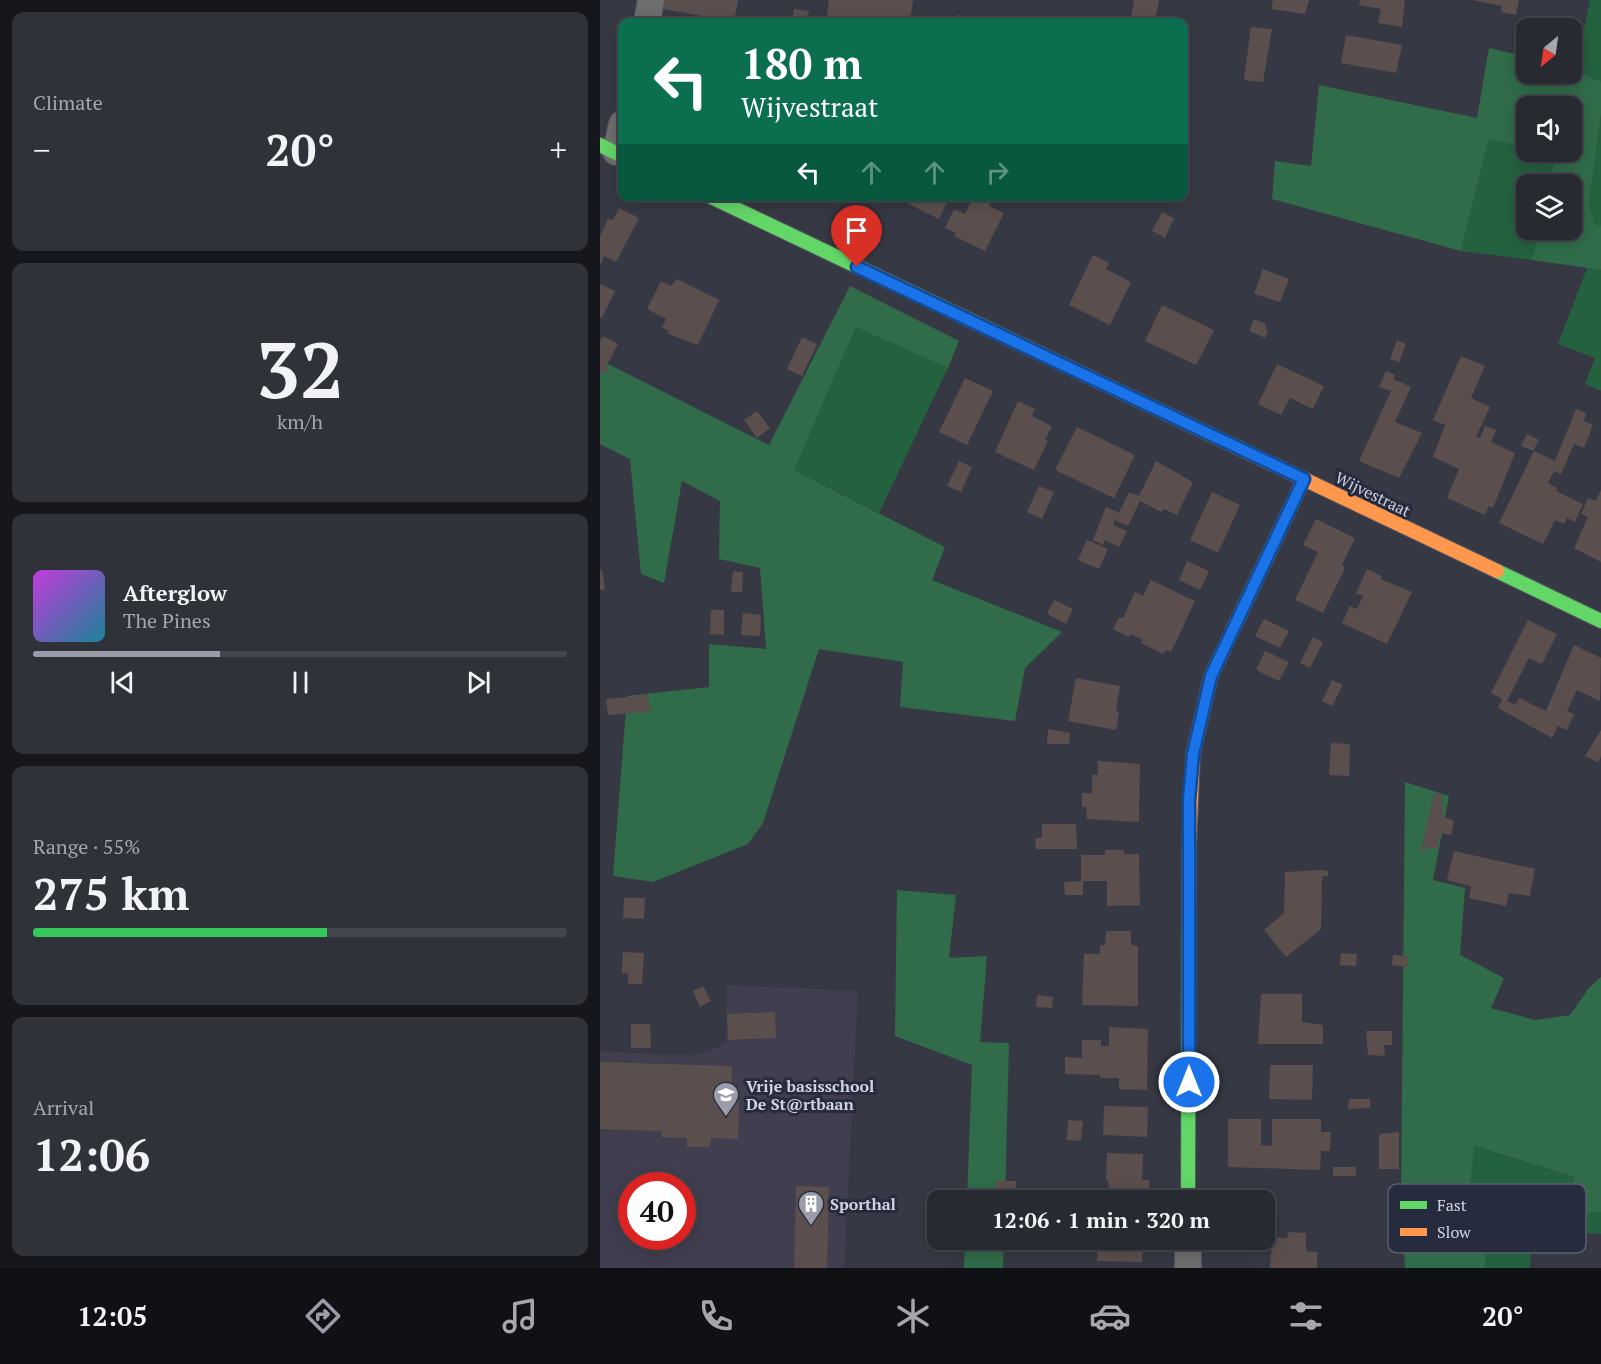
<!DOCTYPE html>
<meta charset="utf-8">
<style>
body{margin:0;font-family:"PT Serif",serif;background:#30323a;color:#f1f3f6;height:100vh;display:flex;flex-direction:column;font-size:22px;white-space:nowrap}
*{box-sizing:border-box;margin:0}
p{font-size:20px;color:#a5a7ac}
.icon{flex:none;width:33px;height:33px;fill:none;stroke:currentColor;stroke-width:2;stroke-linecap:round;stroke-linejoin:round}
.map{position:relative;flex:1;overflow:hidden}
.details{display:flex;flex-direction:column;gap:12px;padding:12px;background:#16171c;width:600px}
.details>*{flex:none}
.hud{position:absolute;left:18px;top:18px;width:570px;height:183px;border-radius:12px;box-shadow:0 3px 15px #0003,0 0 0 2px #44464d;background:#0b6e4f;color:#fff;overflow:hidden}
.needle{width:39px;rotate:209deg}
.tools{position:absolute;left:916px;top:18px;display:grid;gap:12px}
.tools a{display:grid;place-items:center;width:66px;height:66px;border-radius:12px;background:#282a32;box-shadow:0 3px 15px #0003,0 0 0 2px #44464d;font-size:30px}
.speed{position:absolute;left:18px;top:1172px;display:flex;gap:12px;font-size:30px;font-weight:700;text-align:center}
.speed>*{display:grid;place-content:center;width:78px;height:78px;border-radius:50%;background:#282a32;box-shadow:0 3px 15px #0003,0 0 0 2px #44464d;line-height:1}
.speed .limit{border:9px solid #d22;background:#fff;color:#111}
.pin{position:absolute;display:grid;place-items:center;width:51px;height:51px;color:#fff;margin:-62px -26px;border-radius:50% 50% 50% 0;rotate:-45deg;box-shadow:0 0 6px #0007}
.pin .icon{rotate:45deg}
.me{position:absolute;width:66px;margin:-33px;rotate:0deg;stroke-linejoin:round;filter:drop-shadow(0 0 4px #0008)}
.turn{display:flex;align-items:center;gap:21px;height:126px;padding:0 24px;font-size:27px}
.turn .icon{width:78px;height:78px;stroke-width:2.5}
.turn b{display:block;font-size:42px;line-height:51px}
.lanes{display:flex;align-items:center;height:57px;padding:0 24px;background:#0003;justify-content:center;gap:30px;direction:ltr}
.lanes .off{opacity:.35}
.big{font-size:45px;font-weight:700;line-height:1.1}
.details .tile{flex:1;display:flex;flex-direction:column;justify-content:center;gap:9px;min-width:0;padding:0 21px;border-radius:12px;background:#30323a}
.details .dial{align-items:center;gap:0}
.dial b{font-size:78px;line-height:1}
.song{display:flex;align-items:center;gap:18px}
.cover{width:72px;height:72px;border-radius:9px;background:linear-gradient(135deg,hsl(290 70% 55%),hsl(190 70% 35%))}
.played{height:6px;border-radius:3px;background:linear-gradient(90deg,#9a9da9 35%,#44464d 35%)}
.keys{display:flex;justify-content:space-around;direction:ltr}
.heat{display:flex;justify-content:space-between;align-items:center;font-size:33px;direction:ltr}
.charge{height:9px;border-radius:4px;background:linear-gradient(90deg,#34c759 55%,#44464d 0)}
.trip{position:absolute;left:327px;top:1190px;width:348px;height:60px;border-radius:12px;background:#282a32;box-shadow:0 3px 15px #0003,0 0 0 2px #44464d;font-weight:700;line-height:60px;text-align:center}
.menu{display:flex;height:96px;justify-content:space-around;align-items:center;background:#101114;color:#a5a7ac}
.menu .icon{width:42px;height:42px}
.menu .current{color:#9a9da9}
.menu b{font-size:27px;color:#f1f3f6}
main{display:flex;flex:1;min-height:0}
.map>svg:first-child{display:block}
.education{fill:#413e4f;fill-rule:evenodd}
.green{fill:#24613f}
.forest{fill:#306c49}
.building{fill:#5a4f4d}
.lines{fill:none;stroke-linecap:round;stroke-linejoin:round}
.street-casing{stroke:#53555e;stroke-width:28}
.fast-casing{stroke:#53555e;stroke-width:16}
.slow-casing{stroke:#53555e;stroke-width:16}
.street{stroke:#6f6e6f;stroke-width:26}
.fast{stroke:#63d668;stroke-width:14}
.slow{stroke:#ff974d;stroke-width:14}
.route-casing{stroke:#114b97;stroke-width:15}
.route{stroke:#1a73e8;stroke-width:10}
.labels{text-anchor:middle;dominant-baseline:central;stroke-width:6;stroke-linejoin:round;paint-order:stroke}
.street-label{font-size:16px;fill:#d0d4e0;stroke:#272b3e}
.poi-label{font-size:16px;font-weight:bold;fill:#d0d4e0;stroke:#272b3e;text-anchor:start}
.key{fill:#272b3e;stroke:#5a5e6f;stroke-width:1.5}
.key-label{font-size:16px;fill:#d0d4e0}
</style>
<main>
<section class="details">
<div class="tile"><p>Climate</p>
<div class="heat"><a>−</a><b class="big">20°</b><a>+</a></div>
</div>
<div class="tile dial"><b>32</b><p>km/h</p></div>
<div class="tile">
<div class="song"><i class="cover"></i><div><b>Afterglow</b><p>The Pines</p></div></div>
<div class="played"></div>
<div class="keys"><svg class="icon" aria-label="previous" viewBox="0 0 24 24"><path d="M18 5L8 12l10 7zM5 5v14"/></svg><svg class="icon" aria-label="pause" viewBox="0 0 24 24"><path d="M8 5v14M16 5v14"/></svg><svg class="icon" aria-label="next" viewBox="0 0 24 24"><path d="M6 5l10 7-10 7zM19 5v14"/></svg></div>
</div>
<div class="tile"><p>Range · 55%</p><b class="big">275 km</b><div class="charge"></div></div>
<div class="tile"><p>Arrival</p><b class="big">12:06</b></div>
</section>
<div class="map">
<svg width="1001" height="1268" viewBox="0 0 1001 1268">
<rect width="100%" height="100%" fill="#363843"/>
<path class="education" d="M127,985L258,991L244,1268H0V1052L96,1055L126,1044ZM32,1185H82V1236H32Z"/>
<g class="green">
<path d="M990,0H1001V82L976,69Z"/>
<path d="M1001,114V226L995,224L989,204Z"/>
<path d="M889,139L927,148V152L956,156L949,184H927V230H939L932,260L861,251Z"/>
<path d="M987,268L1001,270V391L985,384L995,358L958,344Z"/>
<path d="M256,326L348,368L279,513L194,470Z"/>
<path d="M873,1146L974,1177L972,1212H1001V1234L932,1230L930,1268H885L887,1201L869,1197Z"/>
</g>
<g class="forest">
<path d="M889,48L927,57V74H972V68L1001,82V114L989,204L995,224L1001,226V270L932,260L939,230H972V184H949L956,156L939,152H972V106H927V148L889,139L861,251L672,199L675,161L711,166L719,85L877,118Z"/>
<path d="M250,286L359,341L348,368L256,327L194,470L345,547L332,580L462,632L425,668L415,721L300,707L303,662L219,649L163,823L148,844L53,882L13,876L27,696L109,687V644L166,649L160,568L119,559L120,501L82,481L64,583L41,574L30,459L0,444V360L169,445Z"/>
<path d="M805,782L849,796L833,880L865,888L860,955L904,978L891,1008L935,1020L970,1015L989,988L1001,977V1212H971L974,1177L874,1146L869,1197L887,1200L885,1268H805L801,1193Z"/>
<path d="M297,890L356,895L349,958L387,956L380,1042L409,1043L405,1200H367L372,1065L295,1036Z"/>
<path d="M365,1239H404L403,1268H364Z"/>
</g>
<g class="building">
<path d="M60,0H138L134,22L58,8Z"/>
<path d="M229,0H313L310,22L258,20V22H226Z"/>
<path d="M534,0H559L555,22H530Z"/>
<path d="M673,0H709L705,14L671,9Z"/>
<path d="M760,0H805L802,27L778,23L781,9L759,5Z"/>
<path d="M872,0H919L916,15L901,12L902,6Z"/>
<path d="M194,9L209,11L207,22H192Z"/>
<path d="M356,15L372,17L391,22H355Z"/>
<path d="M935,19L951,22L950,28H933Z"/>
<path d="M651,27L672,29L663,82L644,80Z"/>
<path d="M746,35L802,45L796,73L741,63Z"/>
<path d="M957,74H968L964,88L954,85Z"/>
<path d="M310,196H350L339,219L307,203Z"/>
<path d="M374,196H394L389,206L404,213L385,251L354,236L356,233L345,228L354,209L365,214Z"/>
<path d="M19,208L39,218L16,262L4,256L0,266V236L8,219L13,220Z"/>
<path d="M562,212L574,218L565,238L552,231Z"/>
<path d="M493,255L509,263L506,269L531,282L510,325L469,305Z"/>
<path d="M663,269L689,279L680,302L654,294Z"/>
<path d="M77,279L119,300L98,345L68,334L69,331L62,328L66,319L47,309L61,281L71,286Z"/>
<path d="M0,284L15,291L2,318L0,317Z"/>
<path d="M562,305L614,330L596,365L545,341Z"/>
<path d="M654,319L666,324L665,329L668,330L665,338L649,331Z"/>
<path d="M3,336L18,344L6,367L9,369L6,374L0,371V341Z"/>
<path d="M202,337L217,344L202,376L187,369Z"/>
<path d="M797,340L806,344L799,362L790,359Z"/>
<path d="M861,356L885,366L871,398L890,407L876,437L880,438L885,426L896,430L891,442L915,453L893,508L889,506L885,515L847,498L859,469L833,457L845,425L833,420Z"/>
<path d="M677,364L724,386L713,409L690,398L681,415L658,404Z"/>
<path d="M786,371L795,375L793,379L811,387L795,422L822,433L799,478L759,461L791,391L779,387Z"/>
<path d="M365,378L393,391L367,445L339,432Z"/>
<path d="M418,401L435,409L432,416L452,426L445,440L448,441L434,470L395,452Z"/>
<path d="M976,409L986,413L984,421L993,425L984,448L974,444L961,474L954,471L948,483L957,488L956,491L983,504L975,522L967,518L964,524L955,520L943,544L899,523L934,451L955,461Z"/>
<path d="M157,411L170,428L157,438L144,420Z"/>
<path d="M477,427L535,455L514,498L455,470Z"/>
<path d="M927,434L939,440L933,451L921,446Z"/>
<path d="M359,461L372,467L361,492L347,486Z"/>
<path d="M556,461L593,482L577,515L564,509L561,512L540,501L528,526L515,520L513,525L527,531L519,547L505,540L503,545L493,540L506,507L519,513L529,492L539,496Z"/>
<path d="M439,486L454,492L442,519L427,512Z"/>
<path d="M1001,490V562L974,548L988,517L981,514L988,498L996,501Z"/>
<path d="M612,492L640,505L618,553L590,540Z"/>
<path d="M716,519L755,538L742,565L745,568L723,613L695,600L718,552L703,545Z"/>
<path d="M487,540L508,549L499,569L478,560Z"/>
<path d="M587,561L609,571L600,590L579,580Z"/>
<path d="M2,569L5,589L0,590V570Z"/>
<path d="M767,569L782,576L780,579L812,592L787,644L742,623L750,606L757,609L763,596L756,593Z"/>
<path d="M133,571L143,572L142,592H131Z"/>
<path d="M551,580L595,601L571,652L566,650L563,654L541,643L543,640L531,634L529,637L513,629L519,617L523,618L535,592L543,596Z"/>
<path d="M454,600L473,609L466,624L447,614Z"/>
<path d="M111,610H124V635L110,634Z"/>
<path d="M143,613L161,615L160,636L141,635Z"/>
<path d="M664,619L689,631L680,648L655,636Z"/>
<path d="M928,620L957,634L942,664L929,658L907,701L915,705L919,698L946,711L974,645L1001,658L1000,701L977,690L967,711L974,714L967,730L958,726L952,738L898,708L902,699L891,693Z"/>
<path d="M713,637L723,642L710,668L700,663Z"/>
<path d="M665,651L689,662L679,681L656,670Z"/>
<path d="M476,678L520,686L516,711L519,712L516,730L468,721Z"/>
<path d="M732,680L743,685L732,706L722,701Z"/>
<path d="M48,695L50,712L8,715L6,699Z"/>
<path d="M448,729L470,733L469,744H447Z"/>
<path d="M1001,730V756L998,762L985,756Z"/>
<path d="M731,743L750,744L749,776L729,775Z"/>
<path d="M498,761L540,764L539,822L487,819L486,807H482V793H492V775H498Z"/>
<path d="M834,793L842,794L843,816L854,821L851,835L840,833L837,849L826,847L825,852L821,851Z"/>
<path d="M442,824H476L477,849H436L435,838H442Z"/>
<path d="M505,850H524V854H539L540,905L507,906V881H481V855H505Z"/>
<path d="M854,851L935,869L930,896L909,893L906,906L869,898L871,886L847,880Z"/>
<path d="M721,870L728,871V876H722L721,929L686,957L664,930L684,913L685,872Z"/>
<path d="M483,881V895H465L464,882Z"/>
<path d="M24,898H45L44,919L23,918Z"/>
<path d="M506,931H531V945L538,946V1006L482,1005L484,954H500V945H505Z"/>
<path d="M23,952L44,953L42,984H28V973H22Z"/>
<path d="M741,953L757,954L756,966L740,965Z"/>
<path d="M793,955L808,956V967L792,965Z"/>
<path d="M103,986L111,1001L100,1007L93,991Z"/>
<path d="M661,994H702V1022L723,1025V1044H658Z"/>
<path d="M437,995L453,997L452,1008L436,1007Z"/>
<path d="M175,1012L176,1038L128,1040L127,1014Z"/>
<path d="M31,1024H50L51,1048H31Z"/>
<path d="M509,1027L548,1029L547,1090L519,1089V1078H500V1075L465,1074V1057L482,1058V1040H501V1046H509Z"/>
<path d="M766,1031H792V1045H784L785,1056L768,1055Z"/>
<path d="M0,1062L132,1066L131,1100L139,1101L138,1139L111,1138L110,1147H87V1138L61,1137L62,1131L0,1129Z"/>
<path d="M670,1065H713L712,1100L669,1099Z"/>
<path d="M749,1099H770V1108L748,1109Z"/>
<path d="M504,1106L548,1107L547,1137L503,1135Z"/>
<path d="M628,1119H661V1145L672,1146V1119H721V1132H731L730,1151H721L720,1170L628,1167Z"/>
<path d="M468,1120L483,1121L481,1141L467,1140Z"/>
<path d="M799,1132V1169H779V1134Z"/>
<path d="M507,1153L543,1154L542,1180H549V1196L510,1195L508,1181H506Z"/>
<rect x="733" y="1167" width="23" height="9"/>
<path d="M396,1181H416L415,1200H395Z"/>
<path d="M196,1186L229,1187L227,1268H194Z"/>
<path d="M688,1232L706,1233V1251L717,1252V1268H670L672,1237L687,1238Z"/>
<path d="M498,1239H543L542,1262L497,1261Z"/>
</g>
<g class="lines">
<defs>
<g id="street">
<path d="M47,22L51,0"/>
<path d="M16,152L22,124"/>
<path d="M588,1268V1239"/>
</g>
<g id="fast">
<path d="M0,145L22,156"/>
<path d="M109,196L462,364"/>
<path d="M897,571L1001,621"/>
<path d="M636,623L704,479"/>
<path d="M588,1200L589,847"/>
</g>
<g id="slow">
<path d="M462,364L897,571"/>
<path d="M589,847L593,754L611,676L636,623"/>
</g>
</defs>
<use href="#street" class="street-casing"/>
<use href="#fast" class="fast-casing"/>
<use href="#slow" class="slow-casing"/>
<use href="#street" class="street"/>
<use href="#fast" class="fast"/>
<use href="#slow" class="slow"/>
</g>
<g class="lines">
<defs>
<path id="route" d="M257,267L704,479L611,676L593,754L589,800V1082"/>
</defs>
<use href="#route" class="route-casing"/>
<use href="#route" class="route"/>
</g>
<defs>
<symbol id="school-pin" viewBox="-11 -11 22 30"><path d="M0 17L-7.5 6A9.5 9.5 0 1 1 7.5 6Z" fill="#9a9da9" stroke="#272b3e"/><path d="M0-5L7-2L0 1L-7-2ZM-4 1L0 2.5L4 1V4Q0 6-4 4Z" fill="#fff"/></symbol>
<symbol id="building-pin" viewBox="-11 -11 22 30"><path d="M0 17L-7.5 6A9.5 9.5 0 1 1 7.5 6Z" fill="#9a9da9" stroke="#272b3e"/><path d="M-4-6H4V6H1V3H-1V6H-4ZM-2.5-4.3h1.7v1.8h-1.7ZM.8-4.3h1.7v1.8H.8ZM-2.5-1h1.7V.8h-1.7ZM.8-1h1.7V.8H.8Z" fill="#fff"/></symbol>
</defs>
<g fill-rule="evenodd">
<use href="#school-pin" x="111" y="1080" width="30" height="40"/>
<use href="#building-pin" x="196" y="1189" width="30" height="40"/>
</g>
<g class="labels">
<g class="street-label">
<text transform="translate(773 494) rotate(26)">Wijvestraat</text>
</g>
<g class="poi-label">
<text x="146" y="1086">Vrije basisschool<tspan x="146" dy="18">De St@rtbaan</tspan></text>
<text x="230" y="1204">Sporthal</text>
</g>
</g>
<rect x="788" y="1184" width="198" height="69" rx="9" class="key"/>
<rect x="800" y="1201" width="27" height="8" fill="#63d668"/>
<rect x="800" y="1228" width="27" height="8" fill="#ff974d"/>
<g class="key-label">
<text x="837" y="1211">Fast</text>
<text x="837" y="1238">Slow</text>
</g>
</svg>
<div class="tools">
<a><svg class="needle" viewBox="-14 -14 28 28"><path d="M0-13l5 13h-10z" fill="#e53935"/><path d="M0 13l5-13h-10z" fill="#a5a7ac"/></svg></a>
<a><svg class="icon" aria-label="sound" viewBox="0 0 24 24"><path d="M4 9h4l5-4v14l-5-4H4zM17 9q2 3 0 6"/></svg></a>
<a><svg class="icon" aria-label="layers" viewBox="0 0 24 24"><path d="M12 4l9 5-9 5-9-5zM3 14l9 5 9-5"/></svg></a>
</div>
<div class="speed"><div class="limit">40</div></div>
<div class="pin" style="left:257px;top:267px;background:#d93025"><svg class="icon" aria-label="arrive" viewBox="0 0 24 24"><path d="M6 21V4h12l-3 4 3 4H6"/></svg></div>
<svg class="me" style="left:589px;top:1082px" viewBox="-20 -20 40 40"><circle r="17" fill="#1a73e8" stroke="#fff" stroke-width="3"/><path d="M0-11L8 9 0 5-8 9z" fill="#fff"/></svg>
<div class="trip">12:06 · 1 min · 320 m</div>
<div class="hud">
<div class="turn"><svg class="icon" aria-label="left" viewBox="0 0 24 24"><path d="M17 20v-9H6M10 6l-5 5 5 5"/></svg><div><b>180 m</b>Wijvestraat</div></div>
<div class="lanes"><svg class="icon" aria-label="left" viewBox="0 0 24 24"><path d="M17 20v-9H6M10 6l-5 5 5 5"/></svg><svg class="icon off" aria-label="ahead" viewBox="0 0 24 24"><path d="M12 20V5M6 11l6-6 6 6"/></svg><svg class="icon off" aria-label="ahead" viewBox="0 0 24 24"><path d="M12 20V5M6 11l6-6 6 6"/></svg><svg class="icon off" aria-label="right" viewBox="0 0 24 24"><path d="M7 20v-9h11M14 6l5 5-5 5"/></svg></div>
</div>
</div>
</main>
<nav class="menu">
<b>12:05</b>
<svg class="icon current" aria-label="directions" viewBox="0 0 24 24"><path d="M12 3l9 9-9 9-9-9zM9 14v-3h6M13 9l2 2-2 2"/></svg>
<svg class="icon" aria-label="music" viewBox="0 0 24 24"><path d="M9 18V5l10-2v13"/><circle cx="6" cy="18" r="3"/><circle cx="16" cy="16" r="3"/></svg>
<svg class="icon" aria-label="phone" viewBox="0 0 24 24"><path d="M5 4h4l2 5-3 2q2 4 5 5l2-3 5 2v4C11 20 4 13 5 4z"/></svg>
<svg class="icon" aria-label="climate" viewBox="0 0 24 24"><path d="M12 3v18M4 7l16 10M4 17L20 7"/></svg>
<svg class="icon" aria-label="car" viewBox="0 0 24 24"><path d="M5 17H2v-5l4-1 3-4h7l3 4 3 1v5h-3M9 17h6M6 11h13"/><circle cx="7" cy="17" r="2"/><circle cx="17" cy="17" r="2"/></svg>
<svg class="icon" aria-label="filters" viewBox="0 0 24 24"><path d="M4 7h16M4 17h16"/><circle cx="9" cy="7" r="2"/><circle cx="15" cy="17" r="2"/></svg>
<b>20°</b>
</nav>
